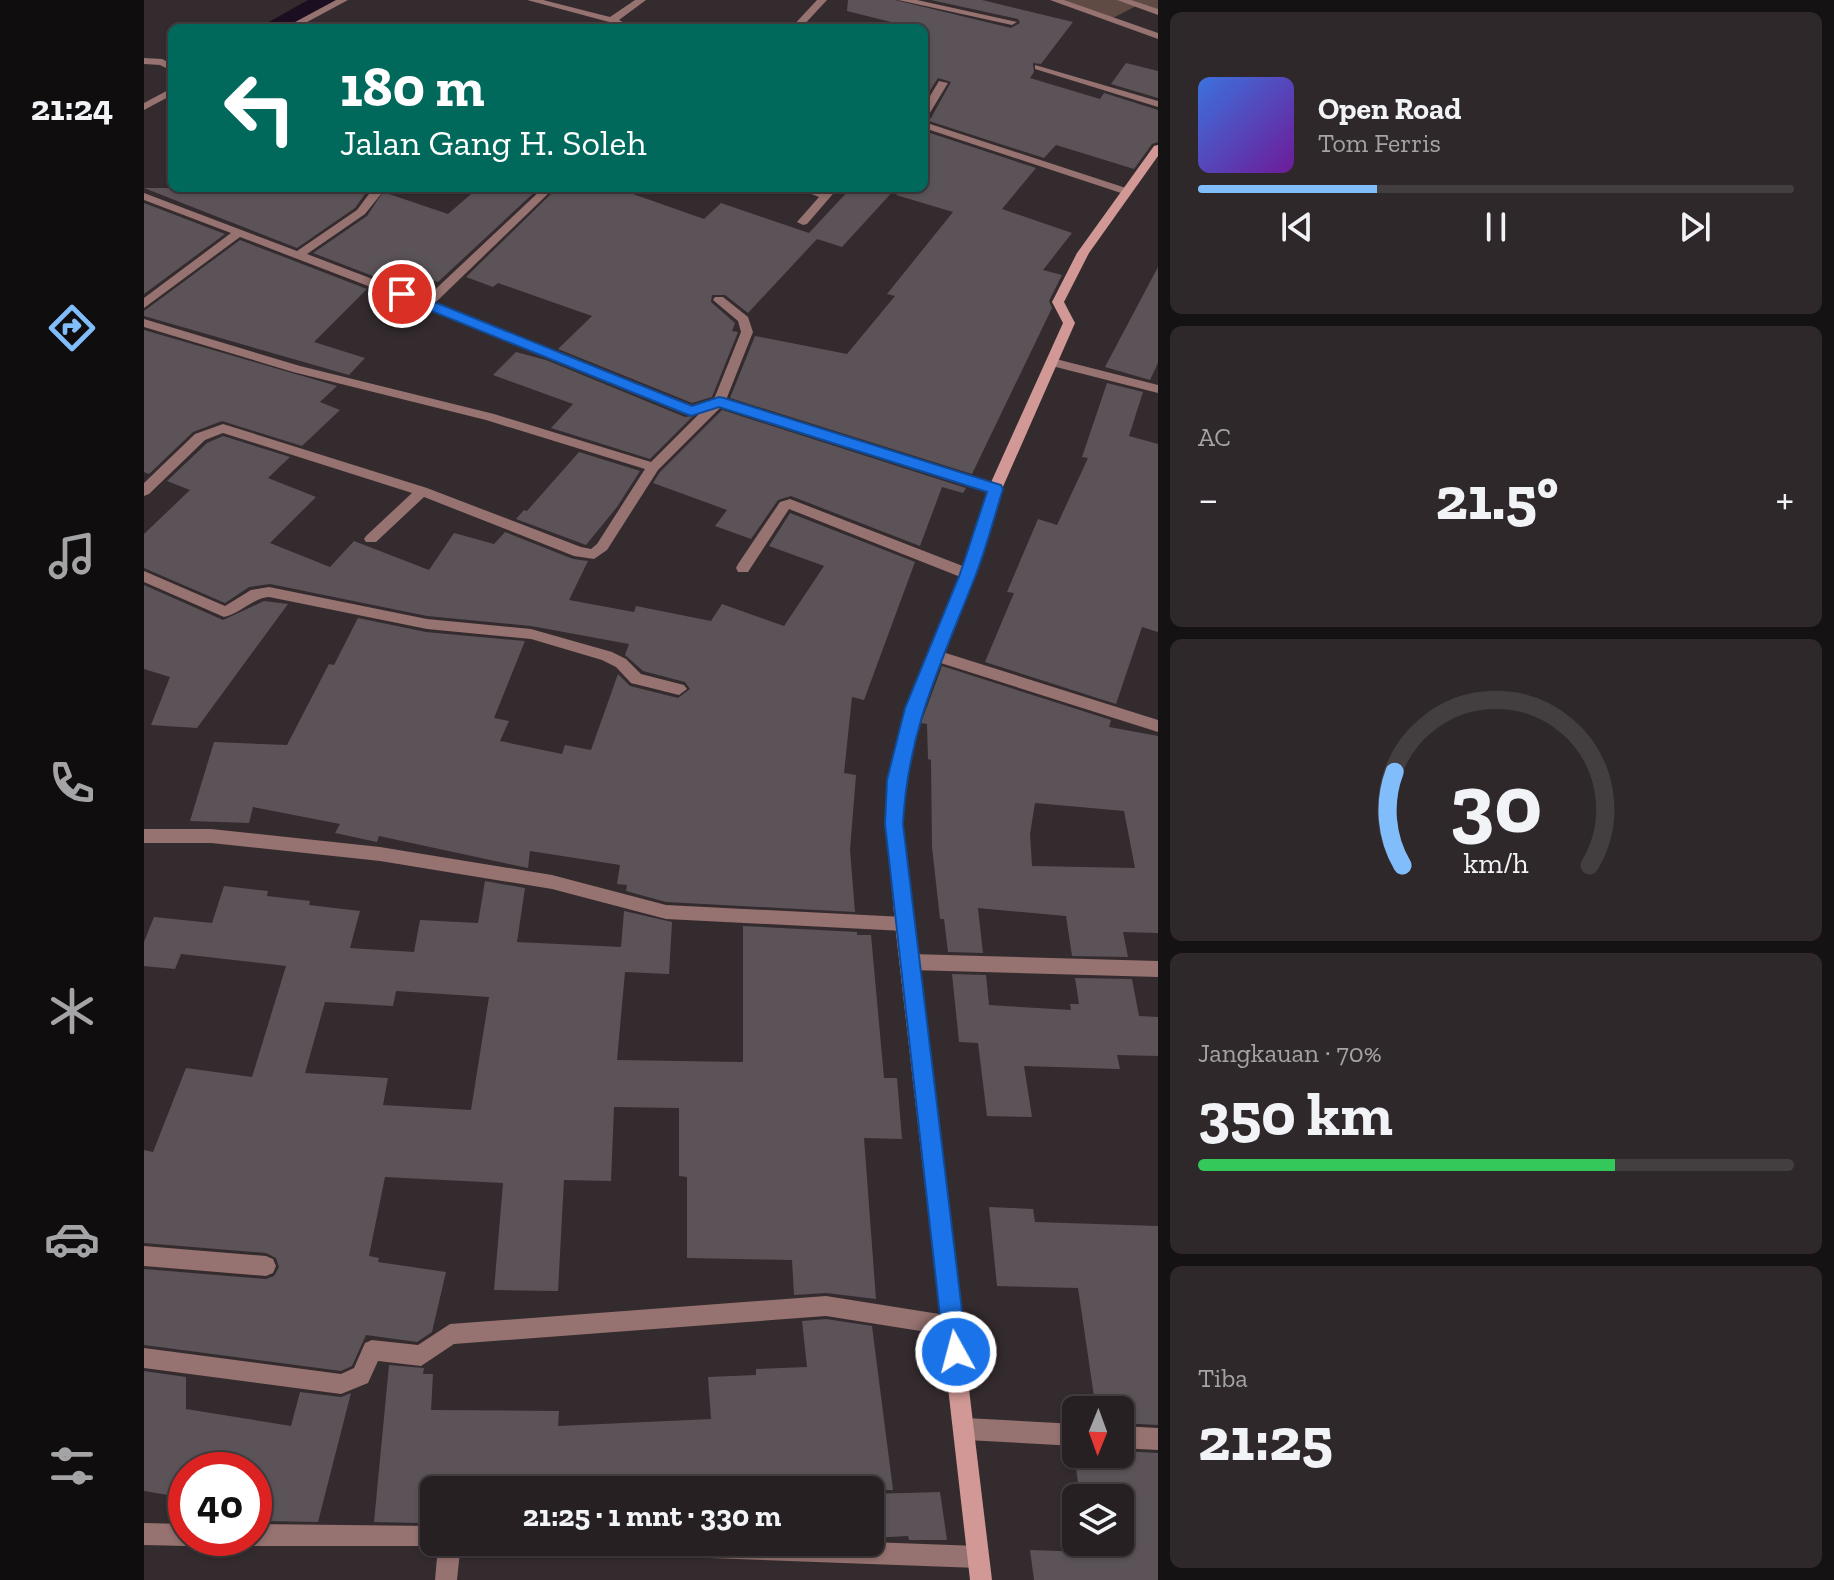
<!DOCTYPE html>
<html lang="id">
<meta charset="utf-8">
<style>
body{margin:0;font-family:"Zilla Slab",serif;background:#2f282a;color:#f1f3f6;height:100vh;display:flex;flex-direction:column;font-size:30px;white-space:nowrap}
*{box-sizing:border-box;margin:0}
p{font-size:26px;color:#a4a3a5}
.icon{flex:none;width:44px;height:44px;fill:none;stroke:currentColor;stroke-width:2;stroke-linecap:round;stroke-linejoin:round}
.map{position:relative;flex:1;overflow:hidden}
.sheet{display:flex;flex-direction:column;gap:12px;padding:12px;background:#151213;width:676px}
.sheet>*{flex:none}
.banner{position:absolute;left:24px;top:24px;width:760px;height:168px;border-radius:12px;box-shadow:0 2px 6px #0004,0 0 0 2px #433e40;background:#00695c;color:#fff;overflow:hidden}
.needle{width:52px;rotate:181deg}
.fabs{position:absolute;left:918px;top:1396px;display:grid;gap:16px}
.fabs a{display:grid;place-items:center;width:72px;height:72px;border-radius:12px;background:#272022;box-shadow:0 2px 6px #0004,0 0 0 2px #433e40;font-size:40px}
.speed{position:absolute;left:24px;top:1452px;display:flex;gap:16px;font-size:40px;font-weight:700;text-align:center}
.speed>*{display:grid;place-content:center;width:104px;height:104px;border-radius:50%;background:#272022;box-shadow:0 2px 6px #0004,0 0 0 2px #433e40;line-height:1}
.speed .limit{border:12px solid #d22;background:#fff;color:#111}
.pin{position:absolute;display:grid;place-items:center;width:68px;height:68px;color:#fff;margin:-34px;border:4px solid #fff;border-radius:50%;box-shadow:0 2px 8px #0007}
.me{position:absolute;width:88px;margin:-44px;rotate:353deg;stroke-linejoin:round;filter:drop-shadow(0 0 6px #0008)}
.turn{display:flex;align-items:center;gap:28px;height:168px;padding:0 40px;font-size:36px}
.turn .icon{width:104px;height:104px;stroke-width:2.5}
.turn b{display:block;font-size:56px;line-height:68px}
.big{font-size:60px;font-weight:700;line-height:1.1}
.sheet .widget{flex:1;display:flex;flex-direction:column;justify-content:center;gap:12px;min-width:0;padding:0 28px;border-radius:12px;background:#2f282a}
.sheet .dial{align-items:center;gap:0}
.dial svg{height:208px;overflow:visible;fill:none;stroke:#433e40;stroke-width:7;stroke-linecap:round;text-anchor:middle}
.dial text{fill:#f1f3f6;stroke:none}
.song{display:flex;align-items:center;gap:24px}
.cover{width:96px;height:96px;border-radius:12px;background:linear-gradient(135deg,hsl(220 70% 55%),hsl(280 70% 35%))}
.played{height:8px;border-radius:4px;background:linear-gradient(90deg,#81bdfa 30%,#433e40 30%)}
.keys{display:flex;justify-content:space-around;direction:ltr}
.heat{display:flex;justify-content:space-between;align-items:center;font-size:44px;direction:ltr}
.charge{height:12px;border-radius:6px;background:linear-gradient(90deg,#34c759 70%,#433e40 0)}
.trip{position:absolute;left:276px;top:1476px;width:464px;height:80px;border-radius:12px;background:#272022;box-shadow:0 2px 6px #0004,0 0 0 2px #433e40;font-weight:700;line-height:80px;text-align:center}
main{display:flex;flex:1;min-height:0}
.tab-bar{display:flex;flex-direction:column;width:144px;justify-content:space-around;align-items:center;background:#100d0e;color:#a4a3a5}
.tab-bar .icon{width:56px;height:56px}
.tab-bar .on{color:#81bdfa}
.tab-bar b{font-size:36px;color:#f1f3f6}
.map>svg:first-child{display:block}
.green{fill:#5f4b43}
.water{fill:#1c0e21}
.building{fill:#5b5358;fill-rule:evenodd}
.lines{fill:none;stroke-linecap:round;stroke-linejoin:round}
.lane{fill:#967270;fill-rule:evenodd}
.street{fill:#967270;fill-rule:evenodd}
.secondary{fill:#d19895;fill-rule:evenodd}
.route{fill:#1a73e8;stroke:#114b97;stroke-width:2}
</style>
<main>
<nav class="tab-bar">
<b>21:24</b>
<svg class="icon on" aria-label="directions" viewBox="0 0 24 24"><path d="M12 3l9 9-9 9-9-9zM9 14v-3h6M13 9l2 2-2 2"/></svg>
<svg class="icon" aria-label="music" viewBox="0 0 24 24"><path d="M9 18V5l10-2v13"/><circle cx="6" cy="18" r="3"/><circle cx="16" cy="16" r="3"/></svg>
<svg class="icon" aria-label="phone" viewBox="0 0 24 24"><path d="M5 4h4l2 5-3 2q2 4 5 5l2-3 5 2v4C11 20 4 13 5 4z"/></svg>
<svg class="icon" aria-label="climate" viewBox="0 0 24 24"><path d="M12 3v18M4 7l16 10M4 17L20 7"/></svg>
<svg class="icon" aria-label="car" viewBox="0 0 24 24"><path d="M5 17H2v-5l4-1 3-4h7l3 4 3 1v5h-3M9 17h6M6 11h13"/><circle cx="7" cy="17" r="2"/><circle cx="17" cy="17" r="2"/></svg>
<svg class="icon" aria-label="filters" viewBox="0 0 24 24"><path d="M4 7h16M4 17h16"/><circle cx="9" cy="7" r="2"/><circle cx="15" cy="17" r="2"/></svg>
</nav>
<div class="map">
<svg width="1014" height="1580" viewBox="0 0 1014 1580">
<rect width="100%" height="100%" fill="#342b2e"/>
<path class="green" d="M911,0H1014V12L994,5L965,20Z"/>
<path class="water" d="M164,0H199L145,28H114Z"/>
<g class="building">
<path d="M704,0H751L867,28L876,23L874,19L787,0H838L929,22L897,64L889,63L890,72L886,78L956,99L960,93L1014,110V142L1008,144L990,169L912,145L900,158L782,120L787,118L807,82L794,78L780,100V28H758L759,25L703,11Z"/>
<path d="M982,63L1014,71V98L967,84Z"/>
<path d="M780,131L892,168L858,209L928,233L899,270L918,275L905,301L908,308L828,474L586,398L611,336L703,354L751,296L743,294L809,212L752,195L758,188H780Z"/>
<path d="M0,188H219L221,194L211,208L153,248Z"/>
<path d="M334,188H395L294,282L243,269L234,278L169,253L223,216L239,192L304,214Z"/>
<path d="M413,188H472L560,219L577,203L665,233L707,188H752L698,247L673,239L604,313L581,295H568L567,302L591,323L588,331L594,332L568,397L548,403L414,349L448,316L354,283L349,287L322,277Z"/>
<path d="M0,203L81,234L0,294Z"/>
<path d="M96,240L223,289L170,342L221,358L205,375L0,316V311Z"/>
<path d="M1014,267V363L1006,380L961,367Z"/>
<path d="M0,330L193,386L176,402L196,410L158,446L78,421L49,432L5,474L0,472Z"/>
<path d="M372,352L402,360L541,417L549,416L506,459L407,428L429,404L349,375Z"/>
<path d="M963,383L999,392L985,436L1014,444V632L998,627L972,704L841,662L870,593L863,592L894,519L913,525L944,458L938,457Z"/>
<path d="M578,410L822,488L819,493L798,487L776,546L647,496L634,500L607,539L571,526L583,510L509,483L516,472Z"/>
<path d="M79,436L146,457L124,478L172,497L126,543L186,567L210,541L285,570L310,533L350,544L361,532L429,559L444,561L425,600L490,612L492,606L567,621L578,604L640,626L680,566L625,546L646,513L771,562L720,700L708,697L700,773L712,775L706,850L711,912L522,902L482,891L483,885L473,884L476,865L386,851L384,868L235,836L233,842L191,833L196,824L109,807L105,823L46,821L70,742L143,745L185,664L190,665L214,618L282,632L381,641L350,718L365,721L356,741L418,754L421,745L447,750L474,674L486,686L534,698L546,689L541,682L499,671L481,655L485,644L387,626L283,616L126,584L105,587L81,603L0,568V534L46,490L23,481L63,443Z"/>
<path d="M435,452L496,471L473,507L442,545L372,519L380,510L383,511Z"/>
<path d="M0,585L79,620L120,601L144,604L53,728L7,725L26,677L0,669Z"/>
<path d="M798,666L967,720L965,727L1014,736V933L979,932L984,957L928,956L922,916L834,908L839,953L804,952L800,919H796L788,847L787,760L784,759L783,724L777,723ZM891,803L980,811L991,868L888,866L886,834Z"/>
<path d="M341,881L381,888L373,942L477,947L480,911L528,922L525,974L481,972L473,1060L599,1062V926L713,932V935H727L740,1078H753L758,1139L720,1138L732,1299L682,1293L650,1295L648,1260L543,1258V1177L535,1176V1108L470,1107L467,1181L420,1180L414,1291L350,1290L359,1183L241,1177L225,1256L235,1258L234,1262L302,1272L288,1332L273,1342L222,1335L208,1366L197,1371L0,1345V1269L122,1279L130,1276L135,1267L132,1258L122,1253L0,1243V1150L9,1152L42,1068L108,1077L142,966L37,954L31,969L0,966V942L10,917L68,923L80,886L124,891L123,896L166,901L165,905L216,911L206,948L270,952L276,920L334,923ZM252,991L345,997L327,1110L239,1105L244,1078L161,1073L181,1002L249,1006Z"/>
<path d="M808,974L842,975L845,1005L927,1010L926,1004H935L931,978L988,979L995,1016L1014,1017V1056L973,1055L976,1069L880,1066L888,1117L843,1116L834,1043L815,1042Z"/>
<path d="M845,1207L889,1209L891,1222L1014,1226V1425L976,1423V1410H952L934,1288L853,1286Z"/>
<path d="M682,1319L728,1326L749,1490H361V1481L281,1482L277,1523L230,1522L245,1365L280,1368L279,1374H289L287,1410L415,1411L414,1426L567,1419L564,1377L612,1375V1369L663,1367L658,1321Z"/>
<path d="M0,1371L42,1377V1409L147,1426L156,1392L197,1397L207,1393L174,1522L121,1521L124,1512L110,1509V1470H42V1498L0,1491Z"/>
<path d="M976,1451L1014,1453V1580H890L886,1550L944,1552L942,1542H976V1498H936L930,1453L976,1454Z"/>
<path d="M796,1492L803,1540H765L764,1536L726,1538V1494Z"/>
</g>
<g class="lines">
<path class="lane" d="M891,65L1014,101V107L891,69Z"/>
<g class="street">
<path d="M192,0H204L152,28H140Z"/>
<path d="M383,0H399L466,17L491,0H502L475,20L489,28H476L465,22Z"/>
<path d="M673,0H683L657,28H647Z"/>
<path d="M754,0H773L873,22L868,25Z"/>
<path d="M906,0H920L1014,33V39Z"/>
<path d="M973,0H987L1014,9V15Z"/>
<path d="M0,58L18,59L28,64V71L16,65L0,64Z"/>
<path d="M795,81L804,83L784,116L780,117V106Z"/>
<path d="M28,88V95L0,110V103Z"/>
<path d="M780,122L985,189L987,191L977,193L780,128Z"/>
<path d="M222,188H232L237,194L221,214L163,254L281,299L399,188H410L291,303L548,406L570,399L597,332L594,321L569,300L571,297H579L604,317L609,332L582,400L856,486L858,489L856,492H846L577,407L514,470L463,550L450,559L430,556L280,497L232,542H222L220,539L222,536L268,493L79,433L61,440L5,494L0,496V483L51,434L79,424L283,488L437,547L447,549L453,544L501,469L342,420L149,372L0,327V319L156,366L350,414L507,462L557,412L542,414L279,307L96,237L0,308V298L87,233L0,200V193L153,251L213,210L225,194Z"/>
<path d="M652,188H668L680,192L683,188H694L663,224L659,225L653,222L675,197Z"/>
<path d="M908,358L1014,385V393L904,365V359Z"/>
<path d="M646,499L829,570L831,574L829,578H819L645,509L604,572H594L592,568L594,564L636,502Z"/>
<path d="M0,571L81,606L107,590L125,587L283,619L387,629L468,652L482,659L497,674L540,685L543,689L535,695L487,683L472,667L458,660L387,639L283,629L125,597C109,598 97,613 80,617L0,582Z"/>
<path d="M789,649L1014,720V732L784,659L782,655Z"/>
<path d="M0,829H67L236,847L408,875L522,905L760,917L766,919L769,924L766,929L760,931L522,919L408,889L236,861L67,843H0Z"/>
<path d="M767,954L1014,961V977L767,970L761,967L758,962L761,957Z"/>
<path d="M0,1246L122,1256L129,1259L132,1266L129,1273L122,1276L0,1266Z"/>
<path d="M682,1296L808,1316L815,1319L818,1326L815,1333L808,1336L682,1316L310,1344L277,1366L234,1361L224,1383L197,1394L0,1368V1348L197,1374L210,1368L221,1343L228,1340L274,1345L306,1324Z"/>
<path d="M822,1418L932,1424V1446L822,1440L814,1437L811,1429L814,1421Z"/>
<path d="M976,1426L1014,1428V1450L976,1448Z"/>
<path d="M0,1523L42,1524V1538H52L50,1543L42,1546L0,1545Z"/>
<path d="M110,1524L290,1526V1542H317L313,1580H291L294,1546H110L102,1543L100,1538H110Z"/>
<path d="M418,1542H726L834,1546L842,1549L845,1557L842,1565L834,1568L429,1553L421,1550Z"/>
</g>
<path class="secondary" d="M1014,145V156L945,253L920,302L931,323L858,489L831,574L778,708L760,780L758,824L769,924L848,1580H826L751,924L742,824L744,780L762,708L817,574L844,489L919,323L908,302L933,253L1010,146Z"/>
</g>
<path class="route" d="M253,291H263L548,406L575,397L580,398L857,485L859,489C850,518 842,549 831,577C797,664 764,729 759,824L823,1352L820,1360L812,1364L803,1360L800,1352L741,824L743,780L761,708L816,574L843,492L575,407L547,416L542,414L253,297Z"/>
</svg>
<div class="fabs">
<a><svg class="needle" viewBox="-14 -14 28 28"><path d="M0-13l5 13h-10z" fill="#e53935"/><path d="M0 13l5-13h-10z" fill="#a4a3a5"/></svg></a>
<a><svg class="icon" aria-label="layers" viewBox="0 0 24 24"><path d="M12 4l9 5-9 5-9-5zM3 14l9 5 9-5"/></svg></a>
</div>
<div class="speed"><div class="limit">40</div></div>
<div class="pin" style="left:258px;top:294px;background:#d93025"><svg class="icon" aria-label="arrive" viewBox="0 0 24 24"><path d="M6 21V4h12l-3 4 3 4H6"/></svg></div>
<svg class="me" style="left:812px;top:1352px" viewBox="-20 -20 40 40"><circle r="17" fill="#1a73e8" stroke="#fff" stroke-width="3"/><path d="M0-11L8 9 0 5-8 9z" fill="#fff"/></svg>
<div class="trip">21:25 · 1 mnt · 330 m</div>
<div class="banner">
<div class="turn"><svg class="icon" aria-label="left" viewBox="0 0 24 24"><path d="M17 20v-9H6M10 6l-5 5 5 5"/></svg><div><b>180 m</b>Jalan Gang H. Soleh</div></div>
</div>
</div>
<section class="sheet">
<div class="widget">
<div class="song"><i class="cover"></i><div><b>Open Road</b><p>Tom Ferris</p></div></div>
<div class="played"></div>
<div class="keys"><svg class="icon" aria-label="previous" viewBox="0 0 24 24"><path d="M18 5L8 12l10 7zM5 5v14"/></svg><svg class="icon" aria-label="pause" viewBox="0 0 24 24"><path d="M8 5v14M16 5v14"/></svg><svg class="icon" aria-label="next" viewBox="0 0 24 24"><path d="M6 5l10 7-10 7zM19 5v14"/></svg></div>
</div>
<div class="widget"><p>AC</p>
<div class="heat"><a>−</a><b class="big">21.5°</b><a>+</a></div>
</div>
<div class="widget dial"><svg viewBox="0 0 100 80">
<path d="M14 69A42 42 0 1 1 86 69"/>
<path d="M14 69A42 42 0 0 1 11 33" stroke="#81bdfa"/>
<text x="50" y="56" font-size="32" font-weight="700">30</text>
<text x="50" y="72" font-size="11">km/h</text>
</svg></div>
<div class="widget"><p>Jangkauan · 70%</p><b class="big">350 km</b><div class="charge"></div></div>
<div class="widget"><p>Tiba</p><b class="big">21:25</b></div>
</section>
</main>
